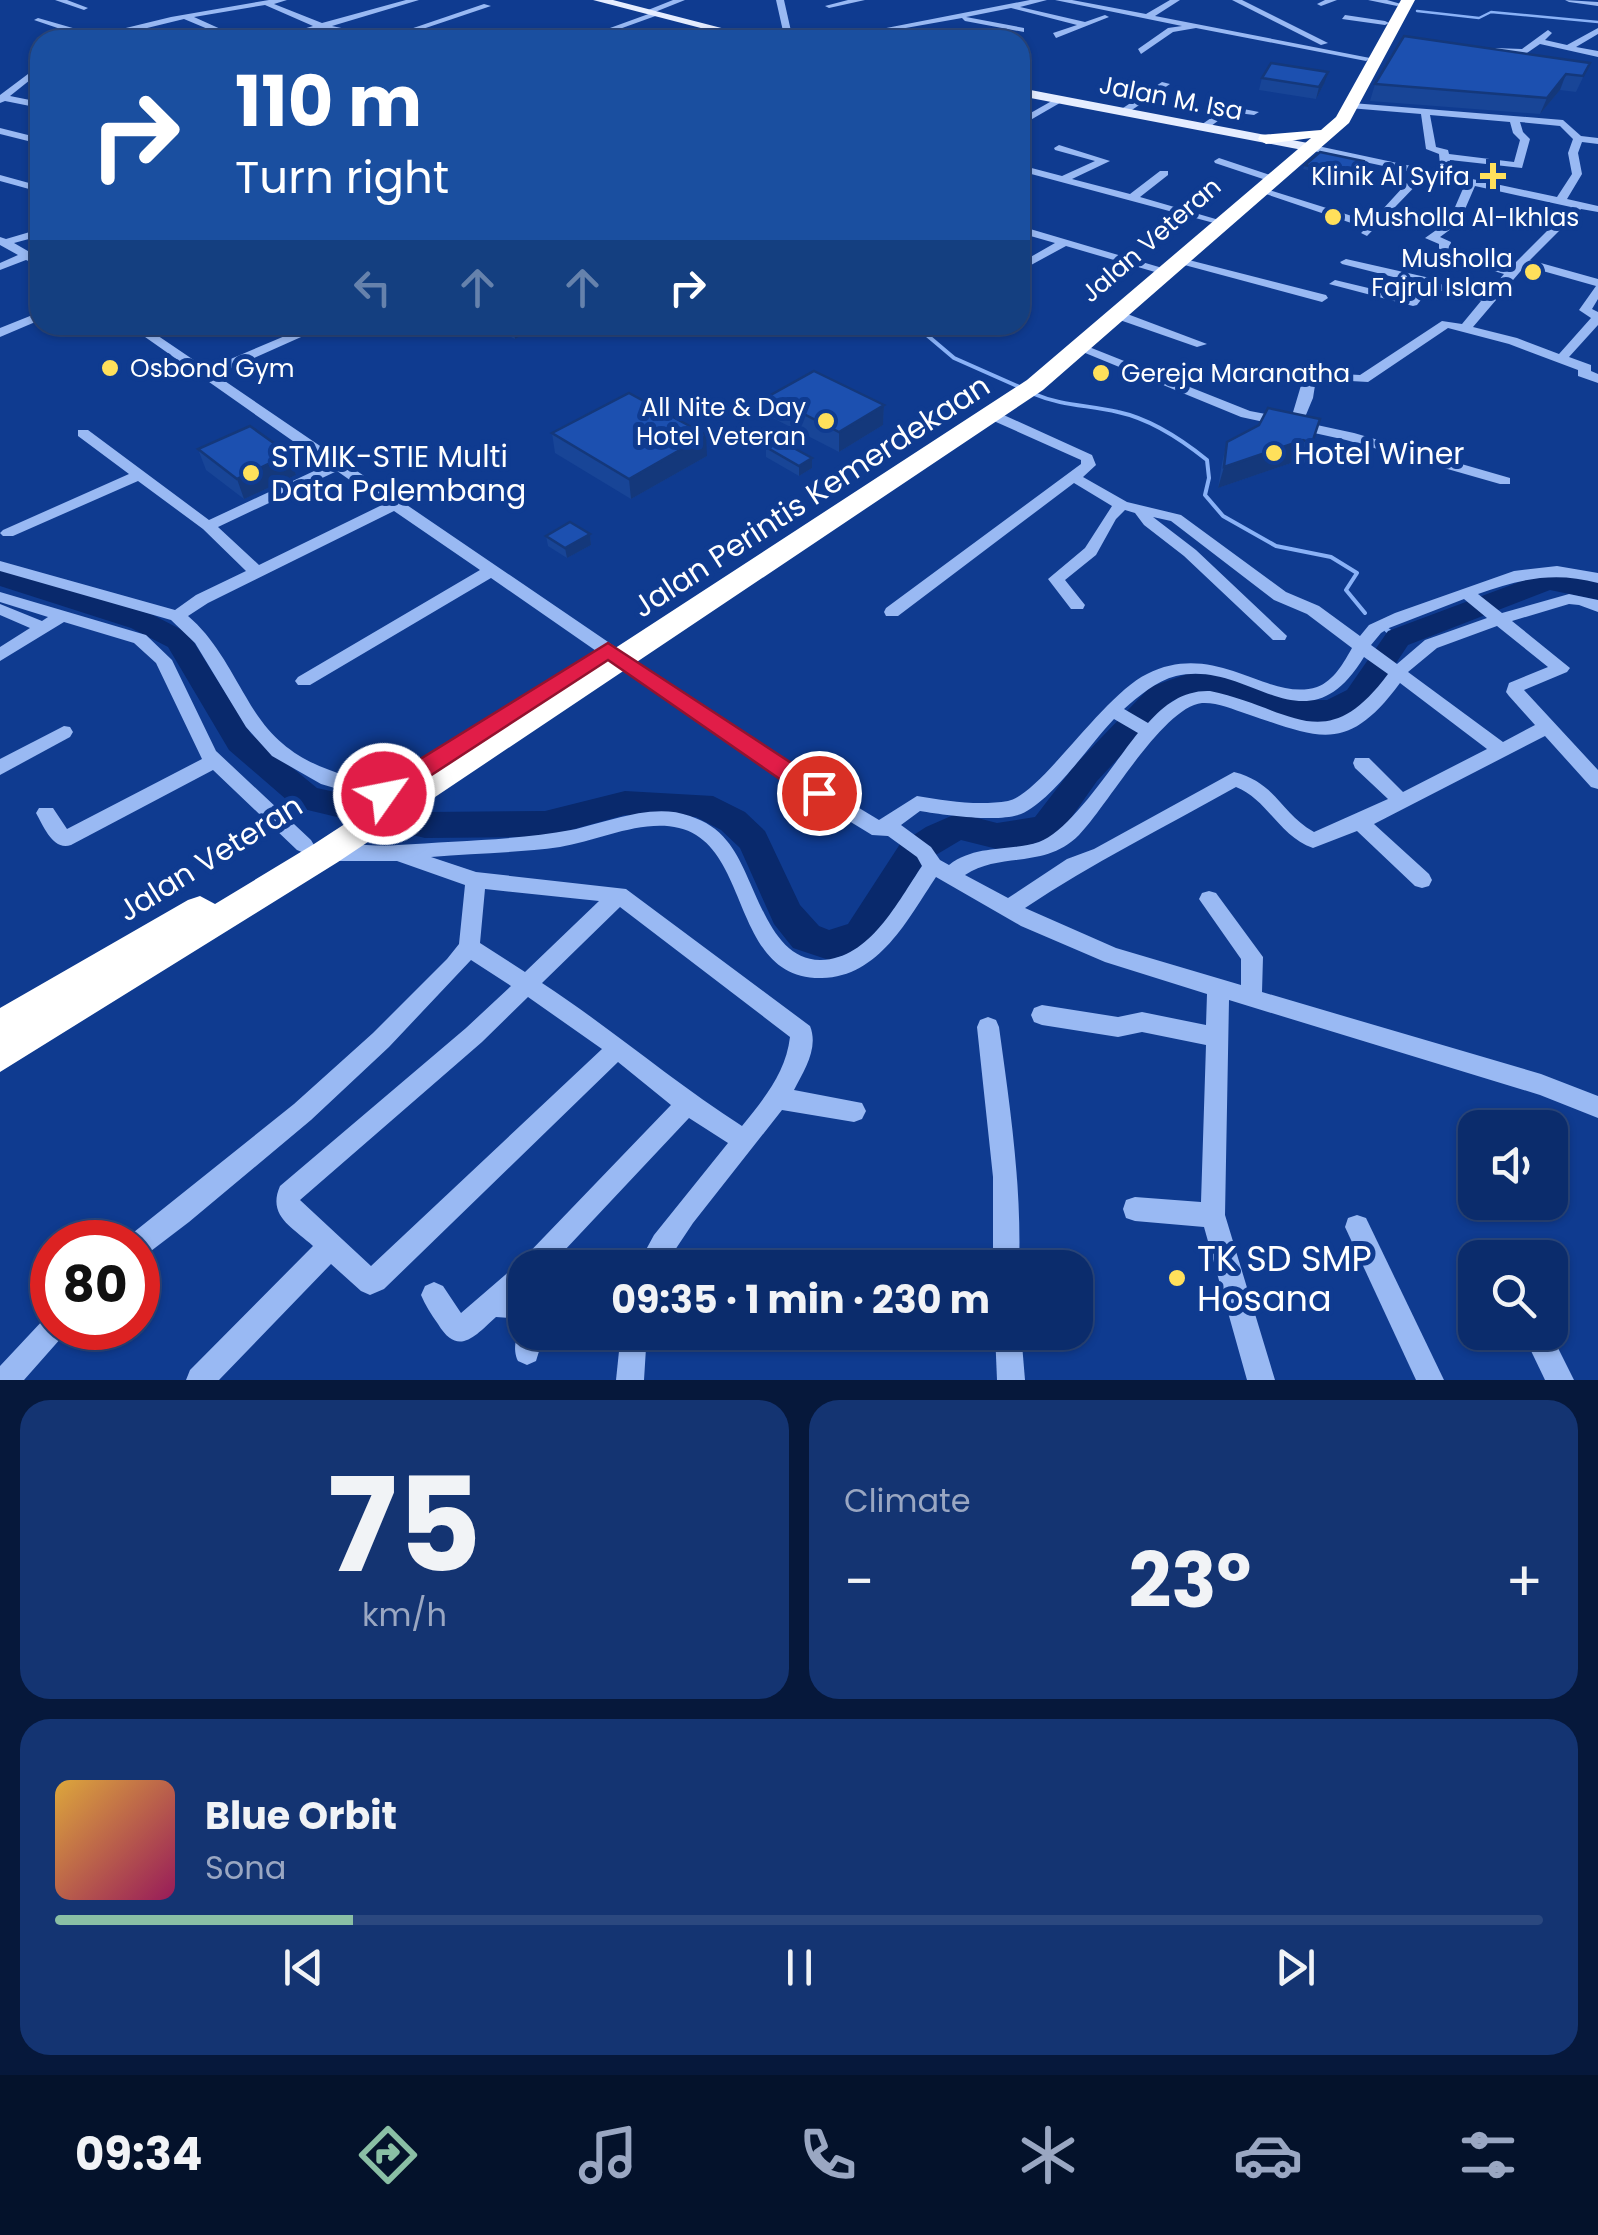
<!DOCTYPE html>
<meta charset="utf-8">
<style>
body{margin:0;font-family:Poppins,sans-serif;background:#143472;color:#f1f3f6;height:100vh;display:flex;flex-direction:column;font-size:38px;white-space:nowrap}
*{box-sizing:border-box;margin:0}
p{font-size:32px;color:#9aa7c2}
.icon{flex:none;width:55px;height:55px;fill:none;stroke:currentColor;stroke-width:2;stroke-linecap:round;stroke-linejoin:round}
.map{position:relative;height:1380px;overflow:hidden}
.sheet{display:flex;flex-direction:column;gap:20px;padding:20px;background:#06183b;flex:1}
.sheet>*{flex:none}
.hud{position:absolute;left:30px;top:30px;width:1000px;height:305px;border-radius:30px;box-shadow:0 2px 8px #0004,0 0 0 2px #2b487f;background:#1a4fa0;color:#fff;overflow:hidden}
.buttons{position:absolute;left:1458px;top:1110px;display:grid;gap:20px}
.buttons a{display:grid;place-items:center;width:110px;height:110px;border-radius:20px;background:#0b2c6c;box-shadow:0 2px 8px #0004,0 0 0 2px #2b487f;font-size:50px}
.speed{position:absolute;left:30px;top:1220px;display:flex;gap:20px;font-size:50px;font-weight:700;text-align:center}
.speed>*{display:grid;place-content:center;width:130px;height:130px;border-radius:50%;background:#0b2c6c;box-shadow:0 2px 8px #0004,0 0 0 2px #2b487f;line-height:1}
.speed .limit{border:15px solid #d22;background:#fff;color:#111}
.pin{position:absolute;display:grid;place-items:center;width:85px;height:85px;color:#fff;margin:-42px;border:5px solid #fff;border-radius:50%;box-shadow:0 2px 10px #0007}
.me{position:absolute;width:110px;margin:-55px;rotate:57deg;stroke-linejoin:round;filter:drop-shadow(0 0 8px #0008)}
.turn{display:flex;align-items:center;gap:35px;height:210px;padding:0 40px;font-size:45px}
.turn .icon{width:130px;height:130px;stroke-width:2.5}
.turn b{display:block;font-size:70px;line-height:85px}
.lanes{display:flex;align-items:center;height:95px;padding:0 40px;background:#0003;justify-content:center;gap:50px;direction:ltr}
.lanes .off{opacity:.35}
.big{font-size:75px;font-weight:700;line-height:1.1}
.sheet .widget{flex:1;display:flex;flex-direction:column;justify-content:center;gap:15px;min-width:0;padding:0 35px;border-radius:30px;background:#143472}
.sheet .dial{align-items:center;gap:0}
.dial b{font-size:130px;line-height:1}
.song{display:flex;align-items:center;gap:30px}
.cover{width:120px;height:120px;border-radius:15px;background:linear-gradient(135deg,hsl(40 70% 55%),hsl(330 70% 35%))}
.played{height:10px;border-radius:5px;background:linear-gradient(90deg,#8abfa5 20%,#2b487f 20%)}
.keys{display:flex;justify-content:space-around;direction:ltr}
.heat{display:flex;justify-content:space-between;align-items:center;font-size:55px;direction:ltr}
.sheet .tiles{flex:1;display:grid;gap:20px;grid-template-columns:1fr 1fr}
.widget:last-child{grid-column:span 2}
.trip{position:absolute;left:508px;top:1250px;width:585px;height:100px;border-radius:30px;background:#0b2c6c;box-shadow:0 2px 8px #0004,0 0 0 2px #2b487f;font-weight:700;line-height:100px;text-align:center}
.tab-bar{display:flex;height:160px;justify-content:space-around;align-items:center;background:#04122b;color:#9aa7c2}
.tab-bar .icon{width:70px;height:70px}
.tab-bar .selected{color:#8abfa5}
.tab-bar b{font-size:45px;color:#f1f3f6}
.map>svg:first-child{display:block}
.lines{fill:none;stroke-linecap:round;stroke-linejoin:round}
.stream-far2{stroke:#8ab2f7;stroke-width:2.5}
.stream-far1{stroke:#8ab2f7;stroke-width:4}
.stream{stroke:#8ab2f7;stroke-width:5}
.river{fill:#09296c;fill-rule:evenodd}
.minor{fill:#99b9f3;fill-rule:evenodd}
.major{fill:#e5edff;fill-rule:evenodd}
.highway{fill:#fff;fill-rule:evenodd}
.wall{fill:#184597}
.shaded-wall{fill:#14387b}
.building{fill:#1c50b0;stroke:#14387b;stroke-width:2.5}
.route{fill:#e11d48;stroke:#92132f;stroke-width:2.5}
.poi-dot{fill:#ffe05b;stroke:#0f3b90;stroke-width:4}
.labels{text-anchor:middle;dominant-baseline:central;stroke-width:10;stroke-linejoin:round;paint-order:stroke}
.far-street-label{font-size:25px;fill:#fff;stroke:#0f3b90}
.far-poi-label{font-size:25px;fill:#fff;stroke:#0f3b90;text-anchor:end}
.poi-label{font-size:30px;fill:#fff;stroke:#0f3b90;text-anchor:start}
.street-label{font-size:30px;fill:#fff;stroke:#0f3b90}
.near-poi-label{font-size:35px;fill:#fff;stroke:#0f3b90;text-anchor:start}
</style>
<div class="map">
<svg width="1598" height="1380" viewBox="0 0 1598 1380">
<rect width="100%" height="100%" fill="#0f3b90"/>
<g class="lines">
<path class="stream-far2" d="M1417,11L1479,18L1491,12L1598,22"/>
<g class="stream-far1">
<path d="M915,325L954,358L1024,389"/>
<path d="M1034,394C1062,406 1089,405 1118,412C1151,419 1181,439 1207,460L1209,478L1205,495L1223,516L1276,546L1331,557L1357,573L1346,590L1365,613"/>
</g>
<path class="stream" d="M1387,630L1398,638"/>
<path class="river" d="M0,568L151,614L188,633L251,734L317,788L425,812L545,811L625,791L713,796L745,812L765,831L800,905L819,926L829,930L848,924L900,844L926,827L958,813L997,823L1035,817L1075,765L1150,687L1187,674L1218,673L1301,700H1327L1347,690L1388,631L1538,575L1548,572L1598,582V600L1550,590L1408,645L1369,704L1332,722H1300L1216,693L1190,694L1172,701L1097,781L1059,835L1022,848L997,849L961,840L924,862L873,946L829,960L793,948L774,924L740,848L721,830L696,817L625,815L545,837L425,838L295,807L229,750L168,647L131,628L0,586Z"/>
<g class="minor">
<path d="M55,0H67L88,8L84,10Z"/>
<path d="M269,0H287L274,4L322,23L406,0H419L332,26L360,32V36L367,40H355L352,35L322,28L280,40H267L313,26L265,5L194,17L245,40H234L223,35L194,40L215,32L184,19L98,40H84L87,38L34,20L38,18L97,35L171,17Z"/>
<path d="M673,0H685L650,14L643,12Z"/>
<path d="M776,0H784L793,40H785Z"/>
<path d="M848,0H865L829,8L825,6Z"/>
<path d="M1030,0H1047L1020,7L1085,22L1105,15L1109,17L1056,38L1053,33L1077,25L1011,8L966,17L1024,28V32L965,21L962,18L900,29L933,40C918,40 906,34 892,32C871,29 846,40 825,40Z"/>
<path d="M1055,0H1072L1146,14L1170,0H1180L1155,16L1370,58L1366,61L1196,28L1173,32L1141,54L1138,49L1168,28L1182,26Z"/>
<path d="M1232,0H1242L1328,43L1321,45Z"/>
<path d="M1325,0H1337L1321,6L1317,4Z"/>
<path d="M1368,0H1387L1401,4L1397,6Z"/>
<path d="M1565,0L1598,2V6L1569,2Z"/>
<path d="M484,4L491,6L390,40H378Z"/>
<path d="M654,12L661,14L589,40H577Z"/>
<path d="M1345,15L1385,21L1389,23L1385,25L1342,19Z"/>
<path d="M1598,28V34L1576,47L1598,51V57L1540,44L1524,55L1490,51L1494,48L1522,49L1548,30L1552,33L1545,40L1567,45Z"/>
<path d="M529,33L532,38L516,40Z"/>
<path d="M40,65V72L10,96L40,102V108L5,101L0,103V95Z"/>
<path d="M1162,82L1170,84L1126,114H1120V110Z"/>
<path d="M1057,98L1065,100L1020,126V119Z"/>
<path d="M1352,103L1563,120L1581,136L1598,138V144L1582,142L1578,153L1582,174L1567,199L1598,206V212L1581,209L1530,260L1598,279V299L1592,309L1598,312V325L1569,357L1591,365V371L1598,374V383L1578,376V370L1509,344L1448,328L1368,382L1316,379L1313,398L1303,422L1354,433L1510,478V484H1500L1346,440L1241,417L1073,348L1084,345L1250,411L1291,419L1305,372L1360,375L1442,321L1462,324L1481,301L1430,288L1417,305L1413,306L1329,284L1335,280L1410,298L1421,284L1342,264L1340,262L1346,259L1430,278L1432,282L1486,295L1504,274L1439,255V244L1425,238L1449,221L1465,184L1426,175L1367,236L1361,233L1366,228L1257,191L1266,189L1371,222L1416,173L1309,150V146L1313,145L1557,197L1572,174L1568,153L1573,139L1560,126L1520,122L1523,132L1530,139L1522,168L1450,160V165L1445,168L1440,165L1439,154L1426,149L1421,114L1349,108L1347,106ZM1430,115L1510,122L1513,133L1520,140L1514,162L1449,154L1448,150L1436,147ZM1475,186L1571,207L1509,269L1449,251L1451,242L1440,237L1459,223ZM1525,266L1596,286L1579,310L1591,318L1559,354L1517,338L1473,327Z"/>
<path d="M1228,106L1259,112L1254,115L1230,112L1207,129H1201V125Z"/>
<path d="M0,128L40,138V144L0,134Z"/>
<path d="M1059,145L1110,161L1072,179L1130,194L1160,171H1168V175L1140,197L1219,220L1214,223L1020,171V165L1062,176L1095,161L1055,150L1054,148Z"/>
<path d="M1219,158L1270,175L1271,177L1266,180L1215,163L1214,161Z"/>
<path d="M0,175L40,186V192L0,181Z"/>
<path d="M1020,226L1159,267L1161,269L1155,272L1066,246L1020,271V263L1055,243L1020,233Z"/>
<path d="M40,229V236L14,243L40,258V266L26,260L0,270V263L18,255L0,245V237L6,239Z"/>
<path d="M1181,258L1326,295L1328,298L1322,302L1177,263V259Z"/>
<path d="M40,312V320L0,337V328Z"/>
<path d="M1114,312H1122L1207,344L1197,347L1114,318Z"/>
<path d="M128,325H142L207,369L311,325H328L216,375L796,770L879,820L917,796C946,801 978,806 1008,801C1040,795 1103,695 1147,674C1217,639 1268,703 1317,687C1334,681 1344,662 1352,648L1307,614L1274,600L1171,521L1153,517L1196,550L1287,636L1285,640H1273L1184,556L1144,525L1135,513L1125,510L1116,519L1096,555L1065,580L1085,605L1083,609H1071L1048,579L1085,548L1112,506L1074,483L898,616H886L884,612L886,608L1081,464V460L987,418V412H997L1092,455L1096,465L1083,477L1127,502L1181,515L1286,592L1319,606L1360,636L1369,625L1395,613L1514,571L1557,566L1598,573V583C1554,571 1520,579 1478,594L1502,613L1569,594L1598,600V612L1579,605L1569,604L1512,621L1570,668L1567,672L1524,690L1598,770V789L1591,787L1545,736L1374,824L1429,874L1432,880L1429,886L1422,888L1415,886L1357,831L1313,848C1279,836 1268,800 1236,787C1165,827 1092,863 1025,908L1116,948L1241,985V959L1199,899L1202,893L1209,891L1216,893L1263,957L1262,992L1541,1074L1598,1096V1118L1540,1095L1229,1000L1225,1215L1275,1380H1247L1204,1227L1135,1221L1126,1218L1123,1209L1126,1200L1135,1197L1201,1202L1206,1045L1142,1032L1118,1037L1042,1025L1034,1022L1031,1015L1034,1008L1042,1005L1118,1017L1142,1012L1206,1025L1207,994L1105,962L1021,926L936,877C908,919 879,977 822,978C730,980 752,845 679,828C641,819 598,841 560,847C518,853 474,853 431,857L476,872L626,889L810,1026C819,1048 804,1071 794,1090L862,1103L866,1111L862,1119L854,1122L782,1110L693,1223L663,1268H636L654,1235L728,1143L689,1118L548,1268H525V1290L522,1293H525V1319L496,1317C474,1337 458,1357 438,1324C431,1314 425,1305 421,1295L425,1286L434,1282L443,1286L461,1313L520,1262L671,1105L618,1062L384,1289L370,1295L361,1291L331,1264L219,1380H186L190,1370L313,1246C292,1227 267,1216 280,1186L466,1028L511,986L471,960L389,1047L311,1120L189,1222L147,1254L138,1257V1242H126L129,1236L294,1104L373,1033L447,959L459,944L465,885L397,861H329L322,858L319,853L322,848C346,840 373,848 398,845C452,841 519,840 571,830C608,822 653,802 690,816C706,822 717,828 727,841C756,875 766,961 821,960C870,959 898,901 922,866L917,857L888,836L872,835L782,780L491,578L310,685H298L295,681L298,677L480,570L394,511L208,603L188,616C214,638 229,668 246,697C283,763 324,769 391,789L393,794L391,799L384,801L365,797L321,784L272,756L246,727L195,643L171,620L0,571V561L175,610L196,595L246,571L203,529L138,481L13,536H3L0,533L3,530L129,474L78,436V430H88L209,520L327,465ZM337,471L384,504L259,565L218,527ZM1464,599L1487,618L1425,640L1397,664L1371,645L1381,633L1389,628ZM1497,626L1548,667L1509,683L1506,692L1509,696L1535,725L1503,742L1408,672L1437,648ZM1364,657L1388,674C1325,759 1292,708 1210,691C1184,690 1165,704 1148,723L1124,709C1139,696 1156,681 1176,676C1250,658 1305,754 1364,657ZM1400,683L1487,749L1403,792L1369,758H1355L1353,763L1355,768L1388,799L1314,832C1280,813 1277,783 1234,772L1094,849L1067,859L1008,898L965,875C1001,851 1044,870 1079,835C1108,805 1163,707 1202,703C1216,702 1233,709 1247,714C1319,738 1347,755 1400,683ZM1114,719L1138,733C1115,761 1071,831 1039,842C1008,852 976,844 949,865L940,860L931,847L901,825L920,811C944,815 999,823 1021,814C1052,801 1090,744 1114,719ZM485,889L599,901L525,972L480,943ZM620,907L790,1037C786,1072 764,1099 742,1126C673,1082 611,1028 542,983ZM528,997L602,1049L371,1266L300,1200L482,1042Z"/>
<path d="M0,592L146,635L172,660L216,751L311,840L314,845L311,850L304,853L297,850L213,770L71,845C53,851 44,827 36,813L39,808H53L67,829L202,759L156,663L134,643L64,622L0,661V647L30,628L0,615V604L42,621L48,617L0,602Z"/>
<path d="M64,726L70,727L73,732L70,737L0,775V759Z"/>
<path d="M988,1017L996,1020L999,1027C1010,1107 1022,1186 1019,1268H993V1177L977,1027L980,1020Z"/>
<path d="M1357,1215L1366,1218L1444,1380H1416L1345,1227L1348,1218Z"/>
<path d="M52,1315V1328H66L62,1337L24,1380H0V1366L44,1319Z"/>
<path d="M525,1322V1332H545L536,1361L527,1365L518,1361C512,1349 516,1332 525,1322Z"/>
<path d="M621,1332H647L644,1380H616Z"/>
<path d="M995,1332H1021L1025,1380H997Z"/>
<path d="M1522,1332H1550L1574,1380H1545Z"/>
</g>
<g class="major">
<path d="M593,0H613L768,40H747Z"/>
<path d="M1020,88L1313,144L1320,148L1313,152L1020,96Z"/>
</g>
<path class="highway" d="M1401,0H1415L1349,123L1043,390L338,862L0,1072V1008L188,900L200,896L215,904L314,844L1027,380L1311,138L1266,144L1258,139L1260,135L1321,130L1336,117Z"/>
</g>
<g class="wall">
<path d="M1590,63L1576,92L1560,90L1540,114L1370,101L1375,84Z"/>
<path d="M1262,78L1324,84L1316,99L1259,90Z"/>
<path d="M1363,161L1362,165L1346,180L1303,169L1305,165Z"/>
<path d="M40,223V245L32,226Z"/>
<path d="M487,325H541V326L515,339Z"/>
<path d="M769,396L884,405L883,425L839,452L769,416Z"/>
<path d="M1320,419L1306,463L1297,461L1218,488L1222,463L1227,442Z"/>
<path d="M552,433L707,456L631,499L555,453Z"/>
<path d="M766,447L812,458V468L799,476L766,457Z"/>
<path d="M198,449L289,454L296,475L244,499L206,470Z"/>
<path d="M590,534L591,545L567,558L548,546L546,536Z"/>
</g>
<g class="shaded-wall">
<path d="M1328,72L1324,84L1316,99L1319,87Z"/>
<path d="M1566,74L1560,90L1540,114L1547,98Z"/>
<path d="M1363,161L1362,165L1346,180L1348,175Z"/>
<path d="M513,325H541V326L515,339Z"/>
<path d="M884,405L883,425L839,452V432Z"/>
<path d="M706,435L707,456L631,499L629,479Z"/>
<path d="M1303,440L1297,461L1218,488L1224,467Z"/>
<path d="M289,454L296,475L244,499L237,479Z"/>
<path d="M812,458V468L799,476V466Z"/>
<path d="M590,534L591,545L567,558L565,548Z"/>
</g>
<g class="building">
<path d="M1404,36L1590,63L1583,76L1566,74L1547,98L1375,84Z"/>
<path d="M1271,63L1328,72L1319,87L1262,78Z"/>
<path d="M1320,152L1363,161L1348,175L1305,165Z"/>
<path d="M40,223V231L32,226Z"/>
<path d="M814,371L884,405L839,432L769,396Z"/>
<path d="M629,393L706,435L629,479L552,433Z"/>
<path d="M1268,408L1320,419L1312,443L1303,440L1224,467L1227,442L1259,425Z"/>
<path d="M250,426L289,454L237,479L198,449Z"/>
<path d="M779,440L812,458L799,466L766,447Z"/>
<path d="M570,522L590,534L565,548L546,536Z"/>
</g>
<path class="route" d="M608,643L828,787L831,793L828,800H810L608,660L393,800H375L372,794L375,787Z"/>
<g class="poi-dot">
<path d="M1488 161h10v10h10v10h-10v10h-10v-10h-10v-10h10z"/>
<circle cx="1333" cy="217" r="10"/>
<circle cx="1533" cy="272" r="10"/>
<circle cx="110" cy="368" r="10"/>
<circle cx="1101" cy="373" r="10"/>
<circle cx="826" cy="421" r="10"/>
<circle cx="1274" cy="453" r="10"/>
<circle cx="251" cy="473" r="10"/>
<circle cx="1177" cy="1278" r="10"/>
</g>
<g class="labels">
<g class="far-street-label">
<text transform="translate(1171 98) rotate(11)">Jalan M. Isa</text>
<text transform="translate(1151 240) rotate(-41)">Jalan Veteran</text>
</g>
<g class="far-poi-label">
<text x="1470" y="176">Klinik Al Syifa</text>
<text x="1353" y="217" text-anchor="start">Musholla Al-Ikhlas</text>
<text x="1513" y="258">Musholla<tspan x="1513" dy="29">Fajrul Islam</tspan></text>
<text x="130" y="368" text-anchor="start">Osbond Gym</text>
<text x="1121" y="373" text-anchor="start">Gereja Maranatha</text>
<text x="806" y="407">All Nite &amp; Day<tspan x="806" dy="29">Hotel Veteran</tspan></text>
</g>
<g class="poi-label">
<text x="1294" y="453">Hotel Winer</text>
<text x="271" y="456">STMIK-STIE Multi<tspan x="271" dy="34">Data Palembang</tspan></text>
</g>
<g class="street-label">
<text transform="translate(811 496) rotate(-33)">Jalan Perintis Kemerdekaan</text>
<text transform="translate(210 858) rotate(-32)">Jalan Veteran</text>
</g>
<g class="near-poi-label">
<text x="1197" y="1258">TK SD SMP<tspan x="1197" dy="40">Hosana</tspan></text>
</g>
</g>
</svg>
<div class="buttons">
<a><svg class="icon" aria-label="sound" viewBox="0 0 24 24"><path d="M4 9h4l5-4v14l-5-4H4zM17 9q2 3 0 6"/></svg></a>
<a><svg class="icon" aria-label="search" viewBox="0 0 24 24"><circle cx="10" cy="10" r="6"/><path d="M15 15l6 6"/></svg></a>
</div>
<div class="speed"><div class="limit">80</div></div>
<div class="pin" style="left:819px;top:793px;background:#d93025"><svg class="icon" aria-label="arrive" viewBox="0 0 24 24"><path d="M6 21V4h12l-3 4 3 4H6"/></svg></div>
<svg class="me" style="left:384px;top:794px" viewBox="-20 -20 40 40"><circle r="17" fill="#e11d48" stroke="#fff" stroke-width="3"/><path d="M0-11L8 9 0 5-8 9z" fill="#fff"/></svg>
<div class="trip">09:35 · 1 min · 230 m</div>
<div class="hud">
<div class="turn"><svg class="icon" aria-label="right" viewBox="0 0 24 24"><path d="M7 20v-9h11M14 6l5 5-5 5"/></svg><div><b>110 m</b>Turn right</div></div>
<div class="lanes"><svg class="icon off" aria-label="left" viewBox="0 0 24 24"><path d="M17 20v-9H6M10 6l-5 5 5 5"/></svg><svg class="icon off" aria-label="ahead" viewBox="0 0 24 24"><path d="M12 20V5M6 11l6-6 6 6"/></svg><svg class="icon off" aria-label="ahead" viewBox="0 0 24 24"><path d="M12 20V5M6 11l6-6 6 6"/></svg><svg class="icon" aria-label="right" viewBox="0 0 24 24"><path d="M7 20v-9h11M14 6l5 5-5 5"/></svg></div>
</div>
</div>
<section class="sheet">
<div class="tiles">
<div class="widget dial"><b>75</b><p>km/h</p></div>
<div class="widget"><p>Climate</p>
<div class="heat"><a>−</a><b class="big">23°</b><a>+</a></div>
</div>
<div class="widget">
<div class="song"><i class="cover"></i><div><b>Blue Orbit</b><p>Sona</p></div></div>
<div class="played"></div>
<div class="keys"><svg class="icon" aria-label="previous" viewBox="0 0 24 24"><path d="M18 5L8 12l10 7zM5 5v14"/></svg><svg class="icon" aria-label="pause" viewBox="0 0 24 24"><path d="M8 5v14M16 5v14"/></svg><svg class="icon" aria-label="next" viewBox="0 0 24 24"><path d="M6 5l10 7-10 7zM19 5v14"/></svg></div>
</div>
</div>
</section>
<nav class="tab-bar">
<b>09:34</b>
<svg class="icon selected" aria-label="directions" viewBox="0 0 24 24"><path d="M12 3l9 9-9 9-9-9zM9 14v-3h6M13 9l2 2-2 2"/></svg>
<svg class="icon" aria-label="music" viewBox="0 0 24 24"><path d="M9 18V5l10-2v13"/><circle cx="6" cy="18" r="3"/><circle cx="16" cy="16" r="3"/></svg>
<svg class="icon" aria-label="phone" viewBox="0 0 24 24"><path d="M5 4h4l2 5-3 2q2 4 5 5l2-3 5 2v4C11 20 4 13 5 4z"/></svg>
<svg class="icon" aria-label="climate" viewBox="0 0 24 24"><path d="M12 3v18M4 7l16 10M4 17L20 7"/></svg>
<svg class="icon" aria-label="car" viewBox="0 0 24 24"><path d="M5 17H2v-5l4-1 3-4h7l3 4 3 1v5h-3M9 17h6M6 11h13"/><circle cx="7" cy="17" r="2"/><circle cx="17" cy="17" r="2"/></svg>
<svg class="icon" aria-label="filters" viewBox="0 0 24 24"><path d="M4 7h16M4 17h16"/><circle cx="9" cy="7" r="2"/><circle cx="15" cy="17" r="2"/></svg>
</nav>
